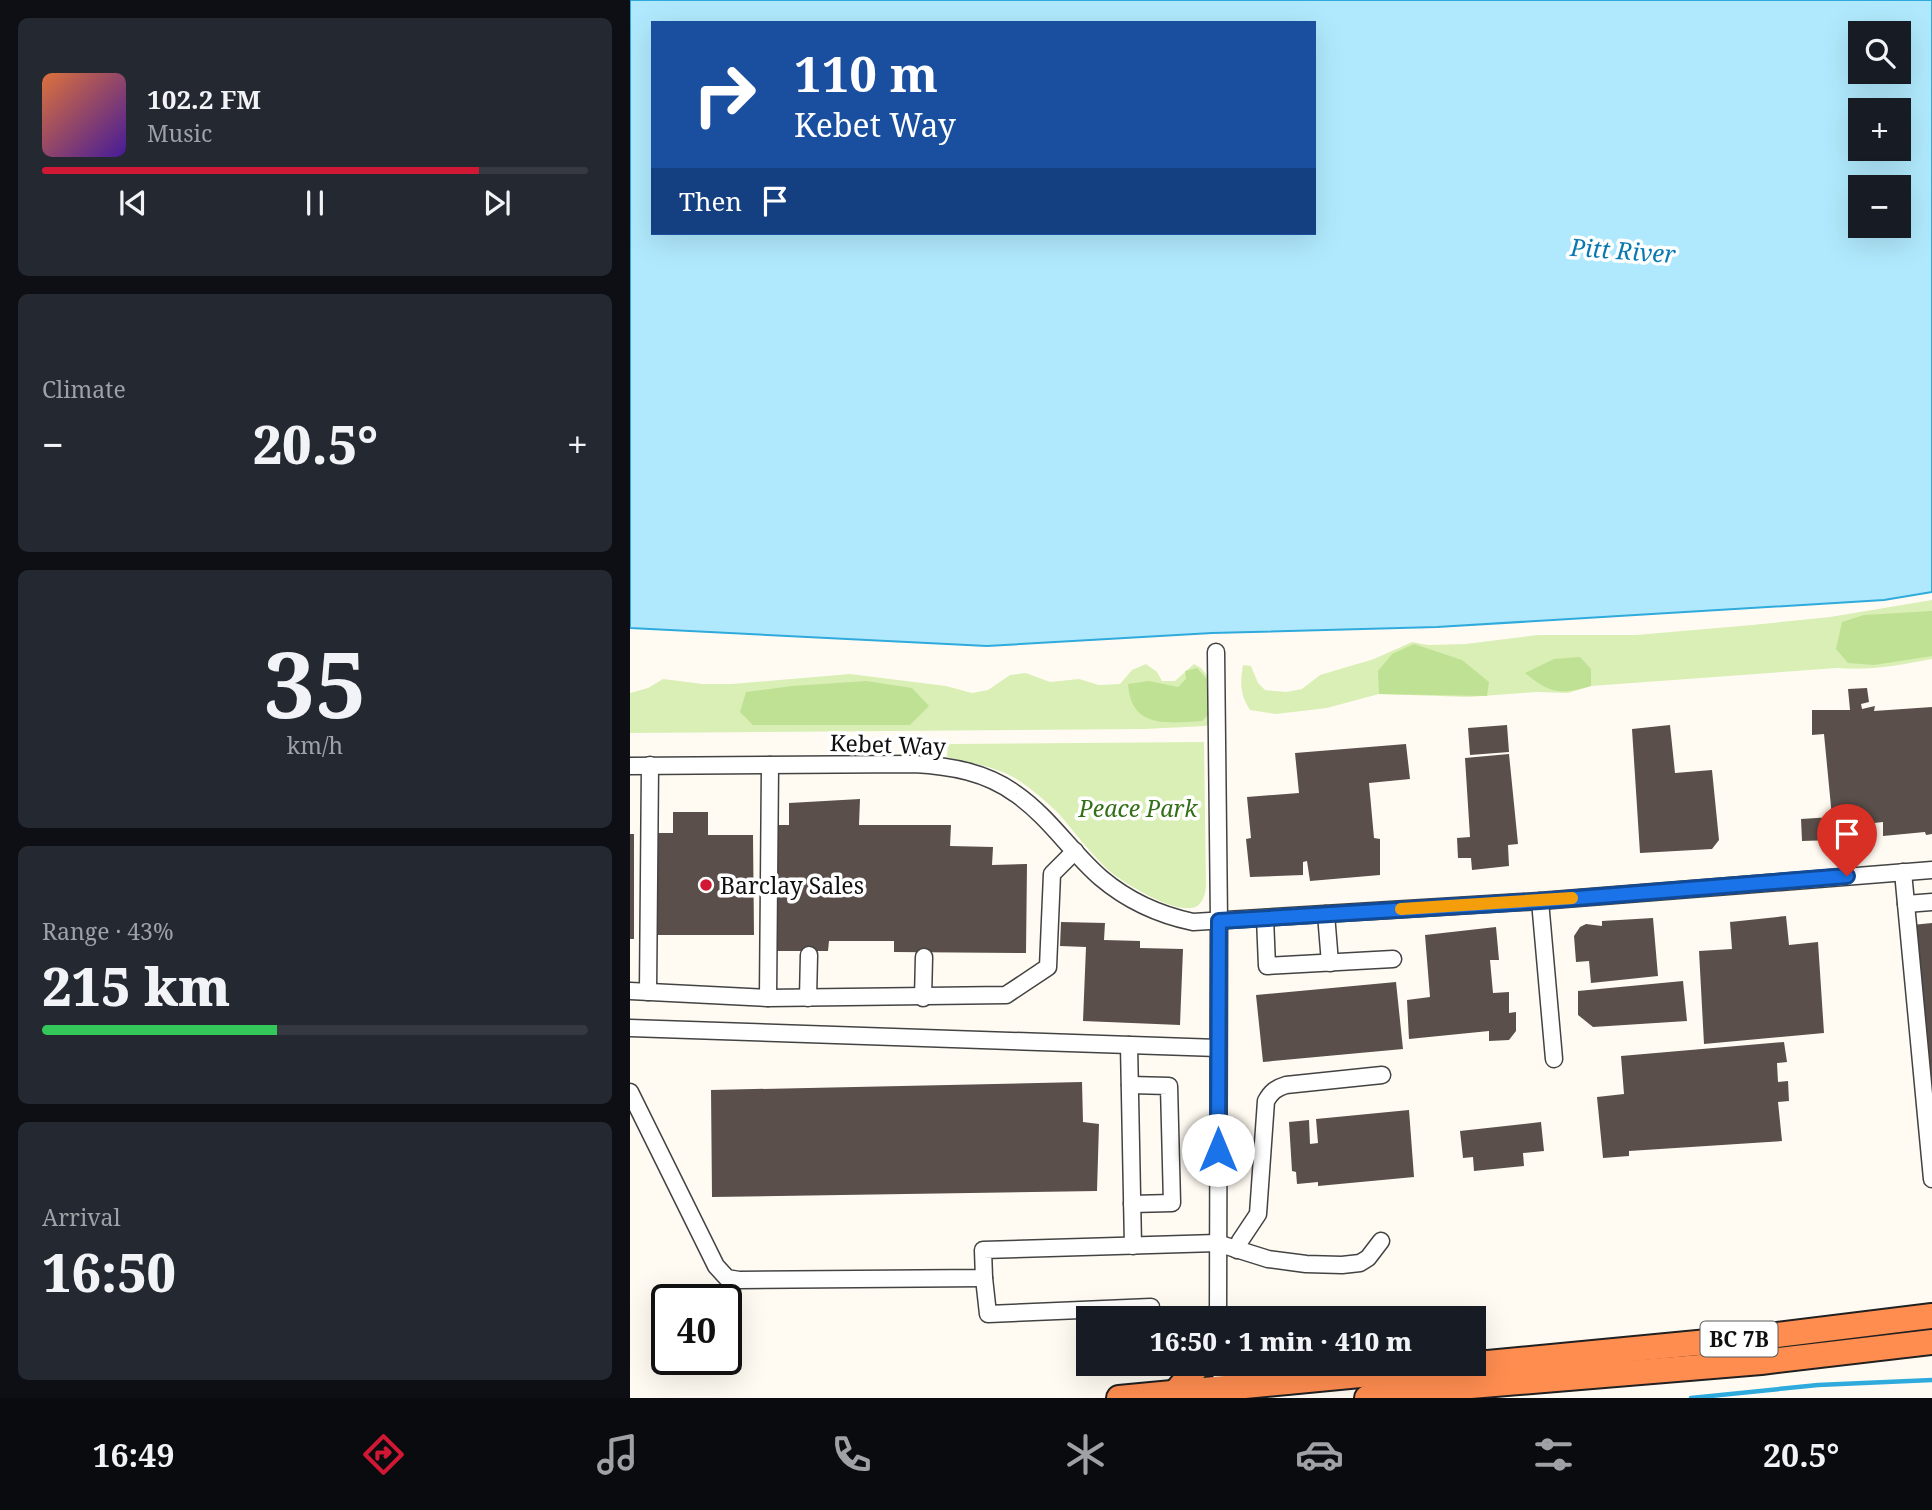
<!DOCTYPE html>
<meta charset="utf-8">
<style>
body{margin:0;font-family:"Noto Serif",serif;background:#242831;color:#f1f3f6;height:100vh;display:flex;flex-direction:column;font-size:26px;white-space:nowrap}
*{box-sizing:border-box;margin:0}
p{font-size:23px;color:#9ea1a6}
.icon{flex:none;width:38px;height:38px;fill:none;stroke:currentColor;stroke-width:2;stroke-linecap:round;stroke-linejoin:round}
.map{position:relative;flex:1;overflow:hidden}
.drawer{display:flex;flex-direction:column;gap:18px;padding:18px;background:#0d0f14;width:630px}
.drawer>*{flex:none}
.hud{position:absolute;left:21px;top:21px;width:665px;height:214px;border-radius:0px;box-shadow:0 7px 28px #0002;background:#1a4fa0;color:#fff;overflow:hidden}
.tools{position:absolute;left:1218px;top:21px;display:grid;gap:14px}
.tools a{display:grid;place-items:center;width:63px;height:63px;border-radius:0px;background:#171b24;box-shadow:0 7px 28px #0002;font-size:35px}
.speed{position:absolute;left:21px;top:1284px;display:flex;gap:14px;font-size:35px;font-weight:700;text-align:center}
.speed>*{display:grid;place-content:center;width:91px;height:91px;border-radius:50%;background:#171b24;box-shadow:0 7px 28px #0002;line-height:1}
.speed .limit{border:4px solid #111;border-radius:10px;background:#fff;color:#111}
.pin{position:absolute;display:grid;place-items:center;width:60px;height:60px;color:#fff;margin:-72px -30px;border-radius:50% 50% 50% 0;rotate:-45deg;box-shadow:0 0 7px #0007}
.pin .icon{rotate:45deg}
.me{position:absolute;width:77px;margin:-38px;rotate:0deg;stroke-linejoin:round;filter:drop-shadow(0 0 5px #0008)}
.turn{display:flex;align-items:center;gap:24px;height:147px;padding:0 28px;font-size:32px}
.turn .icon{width:91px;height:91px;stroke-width:2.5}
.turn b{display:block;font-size:49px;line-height:60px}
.then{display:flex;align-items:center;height:66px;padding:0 28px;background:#0003;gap:14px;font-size:26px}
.big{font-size:52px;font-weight:800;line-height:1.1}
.drawer .card{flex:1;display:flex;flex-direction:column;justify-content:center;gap:10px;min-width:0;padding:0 24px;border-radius:10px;background:#242831}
.drawer .dial{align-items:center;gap:0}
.dial b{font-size:91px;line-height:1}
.song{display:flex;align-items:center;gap:21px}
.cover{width:84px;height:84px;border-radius:10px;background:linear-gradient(135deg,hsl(20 70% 55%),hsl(260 70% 35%))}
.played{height:7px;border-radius:4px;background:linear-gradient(90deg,#d01734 80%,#363941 80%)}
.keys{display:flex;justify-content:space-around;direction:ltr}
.heat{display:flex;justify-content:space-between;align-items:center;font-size:38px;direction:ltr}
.charge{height:10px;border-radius:5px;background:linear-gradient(90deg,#34c759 43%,#363941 0)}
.trip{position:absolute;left:446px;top:1306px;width:410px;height:70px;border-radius:0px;background:#171b24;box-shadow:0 7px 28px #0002;font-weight:800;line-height:70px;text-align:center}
.tab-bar{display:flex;height:112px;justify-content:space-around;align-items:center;background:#090b0e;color:#9ea1a6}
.tab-bar .icon{width:49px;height:49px}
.tab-bar .selected{color:#d01734}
.tab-bar b{font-size:32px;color:#f1f3f6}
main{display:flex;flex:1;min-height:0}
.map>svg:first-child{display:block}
.green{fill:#daefb6}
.forest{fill:#bfe194}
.water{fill:#b0e9fd;stroke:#2faadc;stroke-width:2;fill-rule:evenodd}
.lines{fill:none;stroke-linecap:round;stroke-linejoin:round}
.stream{stroke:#2faadc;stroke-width:4.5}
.building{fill:#5a4f4b}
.minor-casing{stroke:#434343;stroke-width:19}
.highway-casing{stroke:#212121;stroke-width:28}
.minor{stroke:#fff;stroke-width:16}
.highway{stroke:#ff8d50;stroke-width:24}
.route-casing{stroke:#114b97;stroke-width:18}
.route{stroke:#1a73e8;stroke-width:12}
.slow{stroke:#f59e0b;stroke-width:12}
.poi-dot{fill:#d01734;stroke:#fff;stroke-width:2.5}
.labels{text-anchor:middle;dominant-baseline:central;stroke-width:7;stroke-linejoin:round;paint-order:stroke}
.shield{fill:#fff;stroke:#585858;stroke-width:2}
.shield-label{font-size:21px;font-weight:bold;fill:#101010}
.street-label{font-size:23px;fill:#101010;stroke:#fff}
.park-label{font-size:23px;font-style:italic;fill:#337017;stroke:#fff}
.poi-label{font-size:23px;fill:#101010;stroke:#fff;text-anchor:start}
.water-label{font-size:24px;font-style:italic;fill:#097ab1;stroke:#fff}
</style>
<main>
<section class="drawer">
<div class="card">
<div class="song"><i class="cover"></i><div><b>102.2 FM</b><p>Music</p></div></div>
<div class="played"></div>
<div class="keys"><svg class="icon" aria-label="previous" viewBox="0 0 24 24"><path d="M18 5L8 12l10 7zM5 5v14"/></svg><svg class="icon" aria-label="pause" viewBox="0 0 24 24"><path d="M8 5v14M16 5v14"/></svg><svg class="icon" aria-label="next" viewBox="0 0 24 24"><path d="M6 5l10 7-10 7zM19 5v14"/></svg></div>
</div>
<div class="card"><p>Climate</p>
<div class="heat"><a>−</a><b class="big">20.5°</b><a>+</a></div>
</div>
<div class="card dial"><b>35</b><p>km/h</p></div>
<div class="card"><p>Range · 43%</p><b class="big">215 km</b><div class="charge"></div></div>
<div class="card"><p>Arrival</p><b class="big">16:50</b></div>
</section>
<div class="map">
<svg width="1302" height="1398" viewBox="0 0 1302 1398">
<rect width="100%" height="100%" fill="#fffbf2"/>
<g class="green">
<path d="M1302,600V659C1271,665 1239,671 1207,668L961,686L938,693L907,692L839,697L749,694L697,708L646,714L620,710C610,694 610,684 613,665L621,666L628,683L635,690L656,692L672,689L690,675L744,659L782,642L798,645L836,644L908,635H1006L1122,625L1200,617Z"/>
<path d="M516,664L527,672L532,681H545L564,664L571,668L581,680V722L576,726L514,729L0,733V693L18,688L33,679L73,684H102L220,674L316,686L342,693L358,690L380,675L396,673L420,682L449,679L469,685L490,684L502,670Z"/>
<path d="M574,742L576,887C575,896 572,906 562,908C541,912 491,882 476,868C459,851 445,833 430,815C418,803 394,782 379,775C361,766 337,762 317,757L318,744Z"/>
</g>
<g class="forest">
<path d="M1302,611V656L1244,665L1218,663L1206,649L1212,622L1234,615Z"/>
<path d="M784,644L832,660L859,682L857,696L749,694L748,671L762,654Z"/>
<path d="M950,657L961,669V686C929,695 921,694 895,673L924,659Z"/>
<path d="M567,668L582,685L579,714L572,721C537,723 501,729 498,684L519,681L548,687L556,679L555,671Z"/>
<path d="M236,681L282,688L299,706L280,725H123L110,712L116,692L162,686Z"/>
</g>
<path class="water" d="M0,0H1302V592L1254,600L807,627L582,633L357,646L0,628ZM23,23H684V233H23ZM1230,33H1269V72H1230ZM1230,110H1269V149H1230ZM1230,187H1269V226H1230Z"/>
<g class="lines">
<path class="stream" d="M1061,1398L1188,1385L1302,1380"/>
</g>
<g class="building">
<path d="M1237,688L1239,702L1231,704L1232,709L1245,706L1244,711L1302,707V834L1296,835L1295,832L1253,836V822L1206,827L1205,840L1172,841L1171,819L1202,817L1194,734L1182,735V710H1220L1218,689Z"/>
<path d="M877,725L879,752L840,755L838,728Z"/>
<path d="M1040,725L1045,773L1082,770L1089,840L1082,849L1010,853L1002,729Z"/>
<path d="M776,744L780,779L739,783L744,838L750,839V875L680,881L677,861L673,862V875L620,877L616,839L621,838L617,797L669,793L665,753Z"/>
<path d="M879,754L888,844L878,845L879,866L842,870L841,858H828L827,838L840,837L835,758Z"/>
<path d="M230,799L229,825H321L320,846L363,847L362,865L397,864L396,953L264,952V941H199L198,951H141L142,825H159V803Z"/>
<path d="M43,812H78V835H123L124,935H28L27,833H43Z"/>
<rect x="0" y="834" width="4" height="105"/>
<path d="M1156,916L1159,945L1188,942L1194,1033L1074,1044L1069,951L1102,949L1100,922Z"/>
<path d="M1023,918L1028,976L961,983L959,961L946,962L944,936L950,927L956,924L972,926V921Z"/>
<path d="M431,922L475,923L474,940L510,941V948L553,949L550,1025L453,1021L456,947L430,946Z"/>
<path d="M1302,923V1130L1282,925Z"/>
<path d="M866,927L869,960H860L863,993L879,992V1013L886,1012V1031L879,1040L859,1041V1031L779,1039L777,1000L800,997L795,935Z"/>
<path d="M1053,981L1057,1021L963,1027L948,1015V991Z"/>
<path d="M766,982L773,1049L633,1062L626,995Z"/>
<path d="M1154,1042L1157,1062L1147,1063L1148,1082L1158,1081L1159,1101L1148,1102L1152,1141L999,1151V1156L973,1158L967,1097L994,1094L991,1056Z"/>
<path d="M452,1082L453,1122L469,1124L467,1191L82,1197L81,1090Z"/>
<path d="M779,1110L784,1177L688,1186V1182L667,1184L666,1172L662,1171L659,1122L679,1120L680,1144L688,1143L686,1119Z"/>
<path d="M911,1122L914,1151L893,1153L894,1166L844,1171L843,1157L833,1158L830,1131Z"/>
</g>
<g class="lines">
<defs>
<g id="minor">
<path d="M586,652L589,921L588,1318"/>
<path d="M140,765L138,998L376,995L418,967L422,874L445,851"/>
<path d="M0,766L284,764C321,766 356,772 386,794C419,817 441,852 471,878C497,900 530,915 563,922L910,901L1302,870"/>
<path d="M1273,872L1302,1179"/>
<path d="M910,901L924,1059"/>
<path d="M1276,904L1302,902"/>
<path d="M696,914L700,963"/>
<path d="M635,918L637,966L763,959"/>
<path d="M0,991L138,998"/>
<path d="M18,992L20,765"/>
<path d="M178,998L179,955"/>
<path d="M293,998L294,957"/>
<path d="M0,1028L588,1048"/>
<path d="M499,1045L503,1246"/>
<path d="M500,1085L539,1086L542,1203L502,1204"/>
<path d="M0,1092L86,1266L97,1278L109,1280L354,1278L353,1250L587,1243L638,1259L676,1264L712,1265L730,1263L738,1258L751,1241"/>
<path d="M607,1250L610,1241L628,1214L636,1101C641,1092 646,1088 656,1085L752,1075"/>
<path d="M354,1278L358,1314L521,1307"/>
<path d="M589,1396L592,1389L591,1363"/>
</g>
<g id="highway">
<path d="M624,1363L656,1382"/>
<path d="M545,1393L570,1363"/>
<path d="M489,1398L1130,1337L1302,1316"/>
<path d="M737,1398L829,1387L1131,1362L1302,1342"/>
</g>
</defs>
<use href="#minor" class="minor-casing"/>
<use href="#highway" class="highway-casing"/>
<use href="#minor" class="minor"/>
<use href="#highway" class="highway"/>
</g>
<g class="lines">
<defs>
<path id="route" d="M588,1150L589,921L910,901L1217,876"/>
</defs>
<use href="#route" class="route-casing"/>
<use href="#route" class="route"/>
<path class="slow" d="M771,909L942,898"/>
</g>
<circle class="poi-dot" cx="76" cy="885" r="7"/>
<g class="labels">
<rect class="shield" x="1070.5" y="1321.5" width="77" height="35" rx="5"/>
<g class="shield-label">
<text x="1109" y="1339">BC 7B</text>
</g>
<g class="street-label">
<text transform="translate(258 744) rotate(2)">Kebet Way</text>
</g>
<g class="park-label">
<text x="508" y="808">Peace Park</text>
</g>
<g class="poi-label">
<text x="90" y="885">Barclay Sales</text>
</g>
<g class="water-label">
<text transform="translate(993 250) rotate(4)">Pitt River</text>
</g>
</g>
</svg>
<div class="tools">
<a><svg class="icon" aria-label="search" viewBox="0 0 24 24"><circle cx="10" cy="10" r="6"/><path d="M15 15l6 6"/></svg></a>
<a>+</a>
<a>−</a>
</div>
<div class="speed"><div class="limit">40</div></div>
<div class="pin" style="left:1217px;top:876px;background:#d93025"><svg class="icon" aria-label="arrive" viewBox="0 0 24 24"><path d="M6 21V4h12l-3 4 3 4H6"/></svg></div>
<svg class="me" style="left:588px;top:1150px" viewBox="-20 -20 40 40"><circle r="19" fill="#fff"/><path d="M0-13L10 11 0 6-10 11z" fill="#1a73e8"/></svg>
<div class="trip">16:50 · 1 min · 410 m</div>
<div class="hud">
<div class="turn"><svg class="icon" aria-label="right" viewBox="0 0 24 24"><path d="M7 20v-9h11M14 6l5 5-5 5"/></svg><div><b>110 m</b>Kebet Way</div></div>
<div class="then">Then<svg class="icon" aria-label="arrive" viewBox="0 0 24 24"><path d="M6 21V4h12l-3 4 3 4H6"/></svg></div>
</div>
</div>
</main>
<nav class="tab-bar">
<b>16:49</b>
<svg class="icon selected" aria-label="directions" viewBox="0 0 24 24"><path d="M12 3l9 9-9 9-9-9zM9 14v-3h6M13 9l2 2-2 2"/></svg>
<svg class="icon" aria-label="music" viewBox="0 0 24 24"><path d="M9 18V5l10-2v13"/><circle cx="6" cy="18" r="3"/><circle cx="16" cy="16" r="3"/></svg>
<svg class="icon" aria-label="phone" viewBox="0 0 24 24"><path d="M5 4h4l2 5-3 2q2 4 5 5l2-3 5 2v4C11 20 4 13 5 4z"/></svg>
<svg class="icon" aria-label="climate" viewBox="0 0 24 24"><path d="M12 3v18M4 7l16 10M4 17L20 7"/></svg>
<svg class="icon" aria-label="car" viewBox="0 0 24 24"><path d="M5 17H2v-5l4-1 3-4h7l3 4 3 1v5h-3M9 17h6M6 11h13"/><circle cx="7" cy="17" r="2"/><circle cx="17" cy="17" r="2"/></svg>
<svg class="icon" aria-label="filters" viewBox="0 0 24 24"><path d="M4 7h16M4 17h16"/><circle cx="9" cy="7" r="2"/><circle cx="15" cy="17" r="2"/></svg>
<b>20.5°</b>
</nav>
